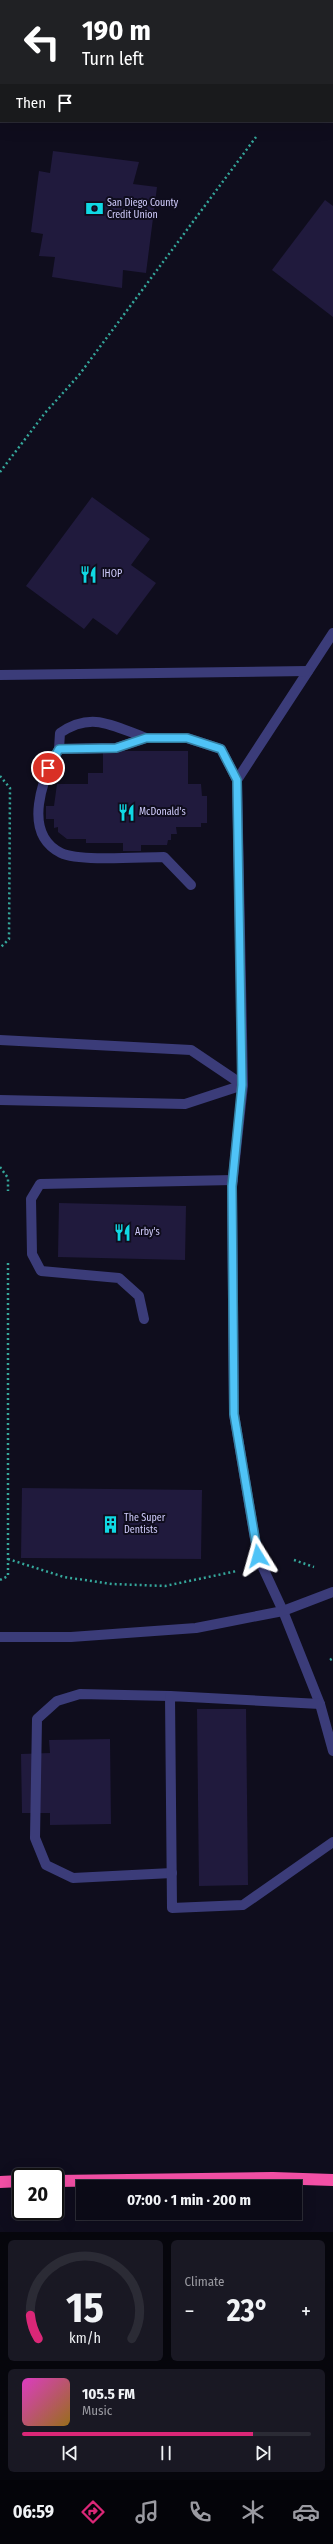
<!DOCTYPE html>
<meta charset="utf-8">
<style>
body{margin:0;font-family:"Fira Sans Condensed",sans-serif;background:#191823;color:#f1f3f6;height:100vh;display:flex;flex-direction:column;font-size:15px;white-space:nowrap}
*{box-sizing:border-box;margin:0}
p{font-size:13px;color:#9a9aa1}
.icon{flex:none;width:22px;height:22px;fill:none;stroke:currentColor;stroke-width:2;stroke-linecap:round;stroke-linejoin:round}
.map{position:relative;height:2232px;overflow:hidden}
.drawer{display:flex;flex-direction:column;gap:8px;padding:8px;background:#06060c;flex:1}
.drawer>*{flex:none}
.guide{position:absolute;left:0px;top:0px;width:333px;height:122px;box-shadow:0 4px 16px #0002,0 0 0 1px #2b2b35;background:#202124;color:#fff;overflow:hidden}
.speed{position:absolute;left:12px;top:2168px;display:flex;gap:8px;font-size:20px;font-weight:700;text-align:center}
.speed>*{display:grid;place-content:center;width:52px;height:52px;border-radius:50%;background:#0b0a16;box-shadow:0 4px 16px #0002,0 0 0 1px #2b2b35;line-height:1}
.speed .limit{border:2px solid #111;border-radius:6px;background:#fff;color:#111}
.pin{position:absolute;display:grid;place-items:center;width:34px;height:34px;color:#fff;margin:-17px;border:2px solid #fff;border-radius:50%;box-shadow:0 1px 4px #0007}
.me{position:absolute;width:44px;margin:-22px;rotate:352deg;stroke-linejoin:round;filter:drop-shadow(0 0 3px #0008)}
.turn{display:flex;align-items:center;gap:14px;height:84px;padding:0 16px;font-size:18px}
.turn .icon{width:52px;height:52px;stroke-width:2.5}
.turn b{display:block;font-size:28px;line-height:34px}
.then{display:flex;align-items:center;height:38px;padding:0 16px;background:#0003;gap:8px;font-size:15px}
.big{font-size:30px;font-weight:700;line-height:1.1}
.drawer .tile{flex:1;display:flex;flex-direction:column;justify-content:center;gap:6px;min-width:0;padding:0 14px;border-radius:6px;background:#191823}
.drawer .dial{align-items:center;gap:0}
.dial svg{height:104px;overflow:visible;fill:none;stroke:#2b2b35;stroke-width:7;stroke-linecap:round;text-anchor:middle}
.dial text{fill:#f1f3f6;stroke:none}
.song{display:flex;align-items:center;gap:12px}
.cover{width:48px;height:48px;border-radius:6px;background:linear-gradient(135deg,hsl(310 70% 55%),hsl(40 70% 35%))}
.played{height:4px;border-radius:2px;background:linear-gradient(90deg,#db2777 80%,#2b2b35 80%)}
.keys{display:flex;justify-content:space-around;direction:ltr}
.heat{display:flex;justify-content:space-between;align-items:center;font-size:22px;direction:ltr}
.drawer .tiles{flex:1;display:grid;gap:8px;grid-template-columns:1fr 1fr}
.tile:last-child{grid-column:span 2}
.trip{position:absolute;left:76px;top:2180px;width:226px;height:40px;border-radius:0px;background:#0b0a16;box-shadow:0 4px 16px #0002,0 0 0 1px #2b2b35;font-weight:700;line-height:40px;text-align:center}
.tabs{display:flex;height:64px;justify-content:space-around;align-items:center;background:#040409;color:#9a9aa1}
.tabs .icon{width:28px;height:28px}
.tabs .current{color:#db2777}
.tabs b{font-size:18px;color:#f1f3f6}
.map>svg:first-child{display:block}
.building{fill:#201a3d}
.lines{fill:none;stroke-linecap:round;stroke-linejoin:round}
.path{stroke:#35a79b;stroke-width:2.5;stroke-dasharray:2 3;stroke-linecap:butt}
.minor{stroke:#3b3c79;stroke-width:10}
.major{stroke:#b45bf4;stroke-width:10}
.highway{stroke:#f350a6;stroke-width:12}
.route-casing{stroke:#337fa1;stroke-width:10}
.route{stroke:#4fc3f7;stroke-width:7}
.labels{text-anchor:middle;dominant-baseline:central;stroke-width:4;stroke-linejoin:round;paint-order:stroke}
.poi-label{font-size:10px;fill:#d0ccfc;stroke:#0f0d1d;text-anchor:start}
</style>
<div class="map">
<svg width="333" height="2232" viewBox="0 0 333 2232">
<rect width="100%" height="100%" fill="#0f0d1d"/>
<g class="building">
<path d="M53,151L139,162L133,184L157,187L146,273L123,270L122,288L52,277L55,257L39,256L43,234L31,232L39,171L50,173Z"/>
<path d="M325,200L333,206V317L272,270Z"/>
<path d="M92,497L150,539L131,565L156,583L117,635L93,618L84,629L26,586Z"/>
<path d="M103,751H188V784H201L202,796H207V823H201V827H176L177,834H171V840H168L167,845H141V851H123V843H86V839H67L58,832V827L54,828V819H46V806H54L57,784H88V773H103Z"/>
<path d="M59,1203L186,1206L185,1260L58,1257Z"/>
<path d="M22,1488L202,1490L201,1559L21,1558Z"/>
<path d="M197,1709H246L248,1885L199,1886Z"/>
<path d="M110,1739L111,1824L50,1825V1813H22L21,1754L50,1753L49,1740Z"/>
</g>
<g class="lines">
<g class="path">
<path d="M0,472L45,413L79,375L256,137"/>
<path d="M0,776L10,788L9,939L0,948"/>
<path d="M0,1167L8,1178V1191"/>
<path d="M8,1559L64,1577L112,1584L165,1586L237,1571"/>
<path d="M294,1560L314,1567"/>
<path d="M0,1580L8,1576V1260"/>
<path d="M330,1660L333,1658"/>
</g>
<g class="minor">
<path d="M333,633L237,780L243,1085L232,1187L234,1414L258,1557L283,1611L320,1704L333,1751"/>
<path d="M0,675L308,671"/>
<path d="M59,749L60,733C92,711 113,726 146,738"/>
<path d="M191,885L164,857C141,857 80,862 61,853C21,833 43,777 59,749L116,748L146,738H187L221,749L237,780"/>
<path d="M0,1040L191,1050L243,1085L185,1104L0,1100"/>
<path d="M144,1319L139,1296L119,1278L41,1271L32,1254L31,1199L40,1184L233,1180"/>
<path d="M0,1637H71L196,1628L283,1611L333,1592"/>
<path d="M170,1696L80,1694L57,1701L37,1719L35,1838L46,1865L73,1878L172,1873"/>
<path d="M320,1704L170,1696L172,1908L243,1905L333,1842"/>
</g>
<g class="major">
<path d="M0,42H1"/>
<path d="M332,96L333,97"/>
</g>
<g class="highway">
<path d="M55,2181L273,2178L333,2180"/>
<path d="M0,2182L21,2181"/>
</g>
</g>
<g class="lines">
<defs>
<path id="route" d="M48,768L59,749L116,748L146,738H187L221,749L237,780L242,1085L232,1186L234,1414L258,1556"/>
</defs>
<use href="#route" class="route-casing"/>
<use href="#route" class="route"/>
</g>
<defs>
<symbol id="bank-bare" viewBox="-9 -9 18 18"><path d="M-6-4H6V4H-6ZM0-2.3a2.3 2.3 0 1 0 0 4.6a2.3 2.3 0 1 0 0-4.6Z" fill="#10d9e4" stroke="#0f0d1d" stroke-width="2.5" paint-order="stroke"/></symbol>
<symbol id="restaurant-bare" viewBox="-9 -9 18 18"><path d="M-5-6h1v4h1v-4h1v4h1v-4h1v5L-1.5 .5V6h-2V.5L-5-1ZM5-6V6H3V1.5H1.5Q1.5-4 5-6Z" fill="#10d9e4" stroke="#0f0d1d" stroke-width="2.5" paint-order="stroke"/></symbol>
<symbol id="building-bare" viewBox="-9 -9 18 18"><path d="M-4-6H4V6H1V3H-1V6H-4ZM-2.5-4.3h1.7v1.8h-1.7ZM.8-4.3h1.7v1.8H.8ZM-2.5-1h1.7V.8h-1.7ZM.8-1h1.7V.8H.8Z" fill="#10d9e4" stroke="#0f0d1d" stroke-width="2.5" paint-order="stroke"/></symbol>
</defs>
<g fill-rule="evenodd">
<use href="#bank-bare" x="82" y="196" width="25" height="25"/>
<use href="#restaurant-bare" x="76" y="562" width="25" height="25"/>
<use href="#restaurant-bare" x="114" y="800" width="25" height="25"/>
<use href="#restaurant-bare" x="110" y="1220" width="25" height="25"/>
<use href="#building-bare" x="98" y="1512" width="25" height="25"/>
</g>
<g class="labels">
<g class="poi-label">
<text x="107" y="203">San Diego County<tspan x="107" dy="12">Credit Union</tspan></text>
<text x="102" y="574">IHOP</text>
<text x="139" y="812">McDonald's</text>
<text x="135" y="1232">Arby's</text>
<text x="124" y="1518">The Super<tspan x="124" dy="12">Dentists</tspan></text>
</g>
</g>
</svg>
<div class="speed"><div class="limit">20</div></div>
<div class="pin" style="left:48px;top:768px;background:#d93025"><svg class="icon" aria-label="arrive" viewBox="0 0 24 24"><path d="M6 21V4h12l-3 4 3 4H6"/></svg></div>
<svg class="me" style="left:258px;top:1556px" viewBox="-20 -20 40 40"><path d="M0-17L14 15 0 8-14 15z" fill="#4fc3f7" stroke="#fff" stroke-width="4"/></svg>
<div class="trip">07:00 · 1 min · 200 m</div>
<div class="guide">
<div class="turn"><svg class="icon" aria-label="left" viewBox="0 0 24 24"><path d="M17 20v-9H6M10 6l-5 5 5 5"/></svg><div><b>190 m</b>Turn left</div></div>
<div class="then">Then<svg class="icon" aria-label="arrive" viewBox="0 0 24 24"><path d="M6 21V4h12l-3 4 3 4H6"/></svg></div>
</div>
</div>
<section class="drawer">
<div class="tiles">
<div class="tile dial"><svg viewBox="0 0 100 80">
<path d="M14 69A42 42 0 1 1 86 69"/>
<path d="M14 69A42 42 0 0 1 8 51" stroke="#db2777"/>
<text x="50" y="56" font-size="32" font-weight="700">15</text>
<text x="50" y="72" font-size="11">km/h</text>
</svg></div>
<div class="tile"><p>Climate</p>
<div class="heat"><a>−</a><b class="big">23°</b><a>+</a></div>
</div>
<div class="tile">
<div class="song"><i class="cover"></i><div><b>105.5 FM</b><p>Music</p></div></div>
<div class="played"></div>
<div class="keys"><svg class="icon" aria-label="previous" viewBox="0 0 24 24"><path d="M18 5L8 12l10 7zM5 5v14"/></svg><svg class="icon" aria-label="pause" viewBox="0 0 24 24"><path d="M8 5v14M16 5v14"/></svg><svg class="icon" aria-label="next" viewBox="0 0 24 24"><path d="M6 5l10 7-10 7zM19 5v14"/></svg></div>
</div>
</div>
</section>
<nav class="tabs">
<b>06:59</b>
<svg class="icon current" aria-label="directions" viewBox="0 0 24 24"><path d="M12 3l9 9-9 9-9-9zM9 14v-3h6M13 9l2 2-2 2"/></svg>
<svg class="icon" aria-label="music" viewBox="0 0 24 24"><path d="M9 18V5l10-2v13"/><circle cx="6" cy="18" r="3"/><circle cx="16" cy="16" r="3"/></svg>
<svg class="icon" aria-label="phone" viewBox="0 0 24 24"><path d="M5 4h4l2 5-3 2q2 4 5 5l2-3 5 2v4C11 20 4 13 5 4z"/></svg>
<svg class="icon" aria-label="climate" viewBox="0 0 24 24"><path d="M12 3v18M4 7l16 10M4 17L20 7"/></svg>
<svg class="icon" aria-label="car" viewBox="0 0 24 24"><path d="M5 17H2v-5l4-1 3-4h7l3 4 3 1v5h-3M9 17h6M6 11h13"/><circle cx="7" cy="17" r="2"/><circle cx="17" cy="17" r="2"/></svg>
</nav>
